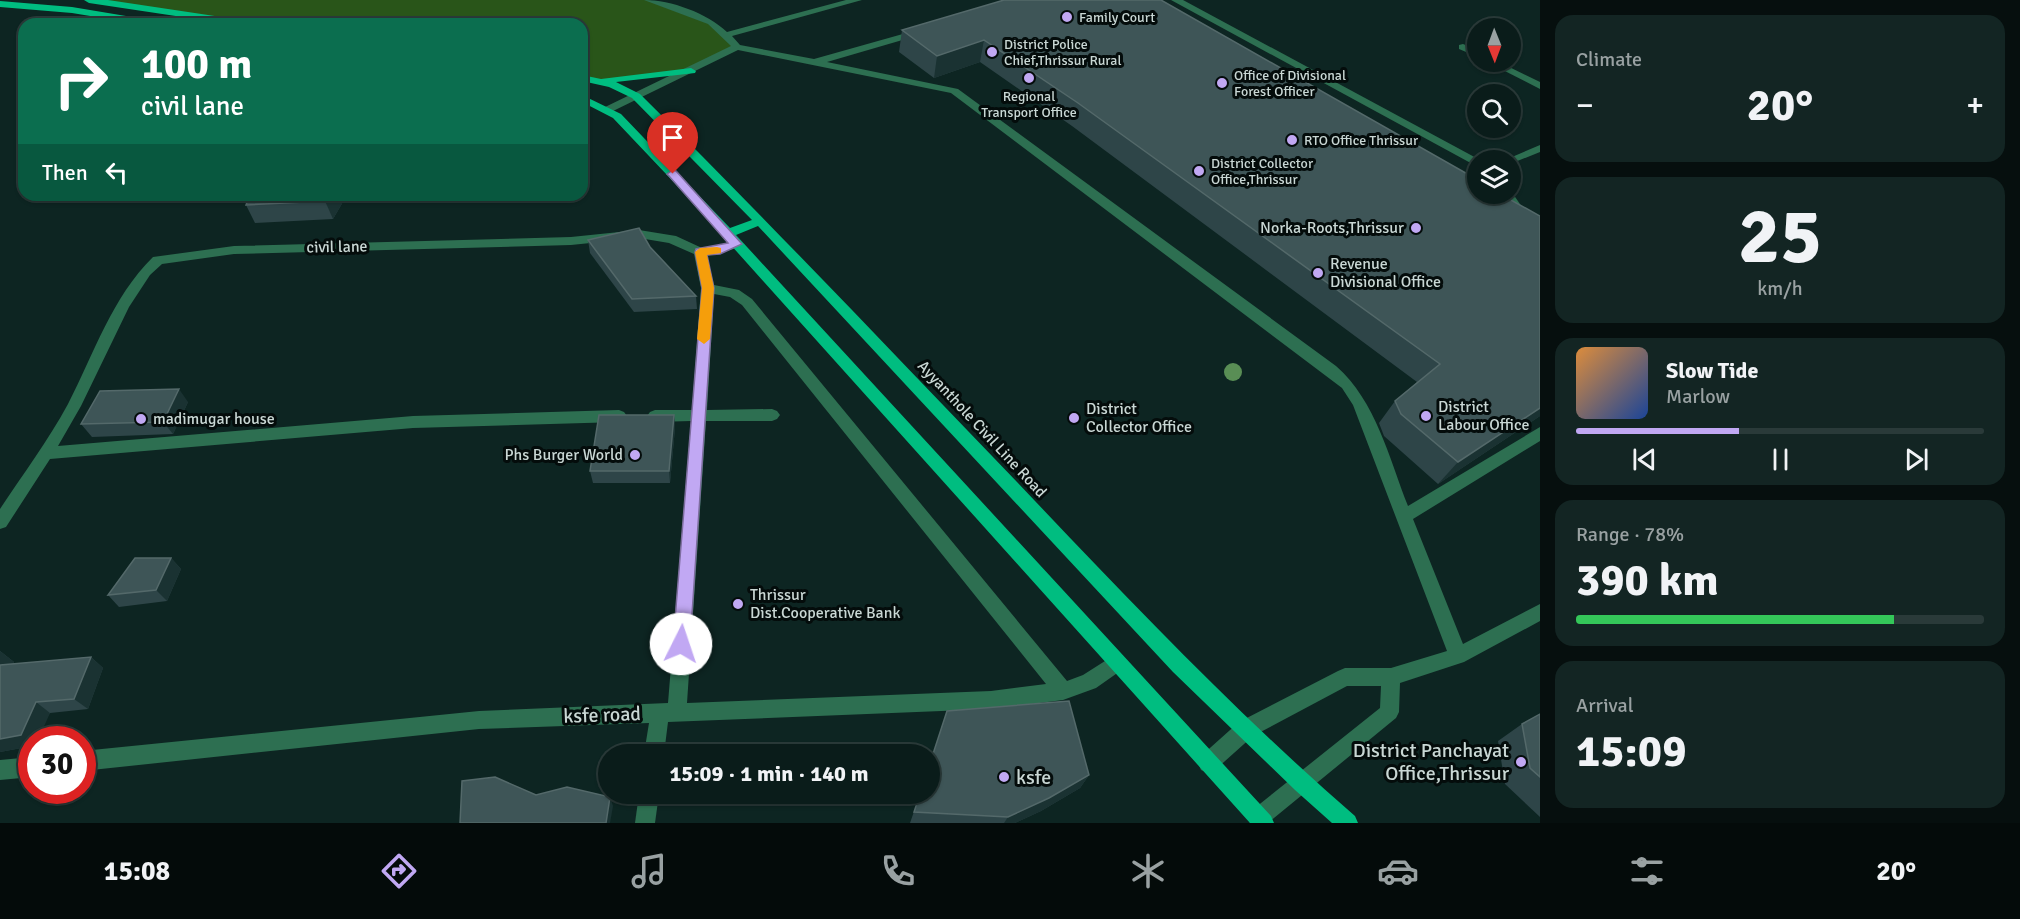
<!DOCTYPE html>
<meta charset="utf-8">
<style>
body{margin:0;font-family:Signika,sans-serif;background:#132523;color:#f1f3f6;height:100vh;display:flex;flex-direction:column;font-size:22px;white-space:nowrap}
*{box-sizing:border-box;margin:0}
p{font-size:20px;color:#99a1a2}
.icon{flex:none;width:33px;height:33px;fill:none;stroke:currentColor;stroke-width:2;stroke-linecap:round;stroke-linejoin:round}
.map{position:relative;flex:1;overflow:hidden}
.sheet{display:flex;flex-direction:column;gap:15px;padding:15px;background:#060f0e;width:480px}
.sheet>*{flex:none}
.banner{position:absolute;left:18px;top:18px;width:570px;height:183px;border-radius:18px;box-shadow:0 2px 4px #0004,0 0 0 2px #2a3a39;background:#0b6e4f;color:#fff;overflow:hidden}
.needle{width:39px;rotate:179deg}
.controls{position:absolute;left:1467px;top:18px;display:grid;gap:12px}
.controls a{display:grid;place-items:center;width:54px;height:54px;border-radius:50%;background:#0a1c1a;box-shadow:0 2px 4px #0004,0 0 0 2px #2a3a39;font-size:30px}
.speed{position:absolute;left:18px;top:726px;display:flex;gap:12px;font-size:30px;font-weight:700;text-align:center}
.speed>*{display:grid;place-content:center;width:78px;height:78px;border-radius:50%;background:#0a1c1a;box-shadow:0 2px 4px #0004,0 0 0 2px #2a3a39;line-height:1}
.speed .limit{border:9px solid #d22;background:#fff;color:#111}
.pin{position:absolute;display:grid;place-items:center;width:51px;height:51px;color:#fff;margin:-62px -26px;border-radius:50% 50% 50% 0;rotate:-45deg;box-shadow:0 0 6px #0007}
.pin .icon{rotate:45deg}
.me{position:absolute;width:66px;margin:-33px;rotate:4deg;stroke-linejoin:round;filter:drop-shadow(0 0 4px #0008)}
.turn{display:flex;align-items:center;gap:21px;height:126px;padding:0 24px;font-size:27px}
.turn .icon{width:78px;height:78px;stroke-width:2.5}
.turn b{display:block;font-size:42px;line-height:51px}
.then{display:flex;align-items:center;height:57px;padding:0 24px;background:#0003;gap:12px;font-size:22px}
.big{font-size:45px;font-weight:800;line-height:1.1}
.sheet .card{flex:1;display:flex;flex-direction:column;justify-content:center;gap:9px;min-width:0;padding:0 21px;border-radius:18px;background:#132523}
.sheet .dial{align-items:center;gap:0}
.dial b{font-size:78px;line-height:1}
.song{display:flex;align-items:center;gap:18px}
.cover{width:72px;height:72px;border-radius:9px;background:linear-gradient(135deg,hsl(30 70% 55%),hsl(220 70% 35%))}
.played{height:6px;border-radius:3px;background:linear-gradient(90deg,#c1a8f3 40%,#2a3a39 40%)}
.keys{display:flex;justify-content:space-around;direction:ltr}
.heat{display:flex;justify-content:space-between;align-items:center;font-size:33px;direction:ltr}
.charge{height:9px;border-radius:4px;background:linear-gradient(90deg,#34c759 78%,#2a3a39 0)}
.trip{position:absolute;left:598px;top:744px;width:342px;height:60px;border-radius:30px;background:#0a1c1a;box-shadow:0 2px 4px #0004,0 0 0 2px #2a3a39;font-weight:800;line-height:60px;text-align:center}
.tabs{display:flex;height:96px;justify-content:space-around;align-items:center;background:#040b0a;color:#99a1a2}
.tabs .icon{width:42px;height:42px}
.tabs .active{color:#c1a8f3}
.tabs b{font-size:27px;color:#f1f3f6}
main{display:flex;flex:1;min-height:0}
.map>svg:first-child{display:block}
.green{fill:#295519}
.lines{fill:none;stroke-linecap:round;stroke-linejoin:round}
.minor{fill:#2d6f51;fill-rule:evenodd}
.major{fill:#00bd80;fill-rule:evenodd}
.tree{fill:#598e55}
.wall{fill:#2e4548}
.shaded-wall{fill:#1a3232}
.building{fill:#3e5557;stroke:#54696a;stroke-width:1.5}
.route{fill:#c1a8f3;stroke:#7d6d9e;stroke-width:1.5}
.slow{fill:#f59e0b}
.poi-dot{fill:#c1a8f3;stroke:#040c0b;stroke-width:2}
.labels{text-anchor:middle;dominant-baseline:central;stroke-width:6;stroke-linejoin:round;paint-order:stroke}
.far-poi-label{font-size:14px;fill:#c9d7d4;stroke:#040c0b;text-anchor:start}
.poi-label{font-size:16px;fill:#c9d7d4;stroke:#040c0b;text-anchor:start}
.street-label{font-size:16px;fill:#c9d7d4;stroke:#040c0b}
.near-street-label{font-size:20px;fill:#c9d7d4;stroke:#040c0b}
.near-poi-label{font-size:20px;fill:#c9d7d4;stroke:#040c0b;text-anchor:end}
</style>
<main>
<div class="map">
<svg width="1540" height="823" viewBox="0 0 1540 823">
<rect width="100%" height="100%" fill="#0d2522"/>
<path class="green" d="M96,0H649L711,22L736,47L691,70L600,80L582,77V24H254Z"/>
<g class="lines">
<g class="minor">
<path d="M644,0C671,0 707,13 727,32L846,0H862L732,36L740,45L814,59L917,30H923V34L827,62L958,89L1336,366C1376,401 1389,458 1408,506L1540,427V441L1413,519L1463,644L1540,604V621L1464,662L1400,683L1399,712L1396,718L1268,823H1250L1248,818L1251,811L1380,708L1381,686H1347L1253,736L1215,770L1208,773L1201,770L1198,763L1201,756L1239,722L1338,671L1345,668H1391L1447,651L1353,405L1342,388L951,93L738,50L611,112H603V108L731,46L708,24Z"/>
<path d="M1171,0H1183L1480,160H1478V167Z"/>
<path d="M1463,44L1478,50V57L1459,49V45Z"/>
<path d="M1487,62H1499L1540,82V89Z"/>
<path d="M1540,145V152L1510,164V160H1505Z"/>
<path d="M1511,191L1522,207L1540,223V234L1536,233L1514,213L1501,194H1510Z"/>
<path d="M639,230L676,236L702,248L715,247L736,240L741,241L742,244L741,247L707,256L714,285L739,290L752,299L1067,681L1083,675L1116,654L1123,657L1125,663L1123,669L1096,688L1063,700L991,709L668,722L664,754H644L649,723L479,729L82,771V751L479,711L668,703L691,421L655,422L650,420L647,416L650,412L655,410H692L701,288L694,254L669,243L639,238L571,245L234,254L162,264L150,275L129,307L81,406L58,446L413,416L619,410L624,412L627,416L624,420L619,422L413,428L50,459L6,527L0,529V509C23,474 48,441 68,404C94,354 112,297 153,257L234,246L571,237ZM714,294L730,297L742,305L1046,684L991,691L687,703L706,421H772L777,419L780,415L777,411L772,409L707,410Z"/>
<path d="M32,757V777L0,780V760Z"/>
<path d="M639,794H659L655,823H635Z"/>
</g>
<g class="major">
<path d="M84,0H108L248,21L253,24H229L89,3Z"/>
<path d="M0,1L72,7L156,21L161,24H139L72,13L0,7Z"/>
<path d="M691,68L696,71L695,73L616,82L640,94C768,221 892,352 1017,482C1126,597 1235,712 1355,816L1358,823H1332L1295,790L1173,672L758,226L736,235L1271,816L1274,823H1250L685,194L613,118L582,102V95L621,114L730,228L752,220L632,98L609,87L582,81V75L601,79Z"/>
</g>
</g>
<circle class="tree" cx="1233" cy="372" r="9"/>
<g class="wall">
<path d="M1004,0L1540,216V416L1438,484L1384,436L1379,423L1395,401L1417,382L1072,126L980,62L934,78L899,52L902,30Z"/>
<path d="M250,195H347L333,219L255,223L246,205Z"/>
<path d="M588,240L650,247L696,296L697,309L634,312L590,253Z"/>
<path d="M188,402L173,434L92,437L81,424Z"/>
<path d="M674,415L675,428L670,483H593L590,471Z"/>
<path d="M171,558L181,569L167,601L119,607L108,595Z"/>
<path d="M0,651L14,662L13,664L91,657L103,668L88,709L50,713L32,740V746L0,752Z"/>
<path d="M1540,714V817L1505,784L1498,741L1522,724Z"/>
<path d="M1089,775L1080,788L1041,811L1015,823H910L920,794Z"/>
</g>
<g class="shaded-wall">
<path d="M984,40L980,62L934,78L937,56Z"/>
<path d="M329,195H347L333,219L325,201Z"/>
<path d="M179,389L188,402L173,434L163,422Z"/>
<path d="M1540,408V416L1438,484L1458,462Z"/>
<path d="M674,415L675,428L670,483L669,471Z"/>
<path d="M171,558L181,569L167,601L156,590Z"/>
<path d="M0,651L14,662L7,676L0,672Z"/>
<path d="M91,657L103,668L88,709L74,699Z"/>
<path d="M36,702L50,713L38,740H32V746L0,752V739Z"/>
<path d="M1089,775L1080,788L1041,811L1015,823H1004L1008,817Z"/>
<path d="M610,797L613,806L610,823H606Z"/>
</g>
<g class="building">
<path d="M1004,0H1161L1478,180V194H1500L1540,216V408L1458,462L1401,414L1395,401L1440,364L1078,103L984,40L937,56L902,30Z"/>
<path d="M250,195H329L325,201L246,205Z"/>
<path d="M639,228L650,247L696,296L632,299L588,240Z"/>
<path d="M179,389L163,422L81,424L100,391Z"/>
<path d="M599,415H674L669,471H590Z"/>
<path d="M135,558H171L156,590L108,595Z"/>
<path d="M91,657L74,699L36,702L21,735L0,739V665Z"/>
<path d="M1069,701L1089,775L1049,798L1008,817L914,812L920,794H930V763L947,711Z"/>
<path d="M1540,714V777L1530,768L1522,724Z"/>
<path d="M495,777L536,795L567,787L610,797L606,823H460L462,781Z"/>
</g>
<path class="route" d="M673,170L676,171L742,244L720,254L707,255L714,288L690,644L687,649L681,652L676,649L673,644L702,288L695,252L696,249L728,243L669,176L667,174Z"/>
<path class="slow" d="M717,247L721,248V253L707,255L714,288L710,339L704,344L697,339L702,288L695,252L700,248Z"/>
<g class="poi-dot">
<circle cx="1067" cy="17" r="6"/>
<circle cx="992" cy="52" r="6"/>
<circle cx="1029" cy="78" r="6"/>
<circle cx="1222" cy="83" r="6"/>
<circle cx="1292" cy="140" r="6"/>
<circle cx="1199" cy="171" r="6"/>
<circle cx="1416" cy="228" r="6"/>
<circle cx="1318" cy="273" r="6"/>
<circle cx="1426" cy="416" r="6"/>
<circle cx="1074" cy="418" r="6"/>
<circle cx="141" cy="419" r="6"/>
<circle cx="635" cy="455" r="6"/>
<circle cx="738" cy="604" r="6"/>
<circle cx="1521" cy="762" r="6"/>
<circle cx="1004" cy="777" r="6"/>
</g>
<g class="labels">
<g class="far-poi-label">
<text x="1079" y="17">Family Court</text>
<text x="1004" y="44">District Police<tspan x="1004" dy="16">Chief,Thrissur Rural</tspan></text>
<text x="1234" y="75">Office of Divisional<tspan x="1234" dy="16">Forest Officer</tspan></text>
<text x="1029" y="96" text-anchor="middle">Regional<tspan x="1029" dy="16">Transport Office</tspan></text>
<text x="1304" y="140">RTO Office Thrissur</text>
<text x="1211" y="163">District Collector<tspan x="1211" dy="16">Office,Thrissur</tspan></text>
</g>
<g class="poi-label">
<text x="1404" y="228" text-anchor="end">Norka-Roots,Thrissur</text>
<text x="1330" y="264">Revenue<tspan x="1330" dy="18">Divisional Office</tspan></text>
<text x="1438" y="407">District<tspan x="1438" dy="18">Labour Office</tspan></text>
<text x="1086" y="409">District<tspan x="1086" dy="18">Collector Office</tspan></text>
<text x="153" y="419">madimugar house</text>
<text x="623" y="455" text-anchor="end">Phs Burger World</text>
<text x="750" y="595">Thrissur<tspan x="750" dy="18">Dist.Cooperative Bank</tspan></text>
</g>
<g class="street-label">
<text transform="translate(337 247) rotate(-1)">civil lane</text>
<text transform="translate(982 429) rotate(47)">Ayyanthole Civil Line Road</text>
</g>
<g class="near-street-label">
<text transform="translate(602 715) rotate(-2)">ksfe road</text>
</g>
<g class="near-poi-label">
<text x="1509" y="750">District Panchayat<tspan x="1509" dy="23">Office,Thrissur</tspan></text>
<text x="1016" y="777" text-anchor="start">ksfe</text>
</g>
</g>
</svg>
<div class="controls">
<a><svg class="needle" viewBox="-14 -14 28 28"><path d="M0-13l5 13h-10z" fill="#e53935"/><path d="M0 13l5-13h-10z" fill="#99a1a2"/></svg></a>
<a><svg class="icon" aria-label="search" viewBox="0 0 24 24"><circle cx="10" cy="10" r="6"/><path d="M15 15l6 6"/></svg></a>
<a><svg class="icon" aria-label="layers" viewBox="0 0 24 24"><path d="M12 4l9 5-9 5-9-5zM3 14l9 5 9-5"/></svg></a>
</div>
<div class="speed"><div class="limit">30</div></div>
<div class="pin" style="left:673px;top:174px;background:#d93025"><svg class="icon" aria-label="arrive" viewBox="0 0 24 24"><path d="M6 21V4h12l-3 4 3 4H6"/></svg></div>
<svg class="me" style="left:681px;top:644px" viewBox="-20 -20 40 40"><circle r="19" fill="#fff"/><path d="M0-13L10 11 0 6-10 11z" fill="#c1a8f3"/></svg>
<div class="trip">15:09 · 1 min · 140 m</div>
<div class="banner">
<div class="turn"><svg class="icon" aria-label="right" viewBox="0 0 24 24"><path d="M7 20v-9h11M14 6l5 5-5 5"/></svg><div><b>100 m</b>civil lane</div></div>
<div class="then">Then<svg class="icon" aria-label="left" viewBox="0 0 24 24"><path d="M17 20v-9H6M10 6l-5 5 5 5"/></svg></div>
</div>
</div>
<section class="sheet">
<div class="card"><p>Climate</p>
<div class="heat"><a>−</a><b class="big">20°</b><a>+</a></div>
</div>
<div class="card dial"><b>25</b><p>km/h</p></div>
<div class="card">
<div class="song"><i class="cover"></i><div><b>Slow Tide</b><p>Marlow</p></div></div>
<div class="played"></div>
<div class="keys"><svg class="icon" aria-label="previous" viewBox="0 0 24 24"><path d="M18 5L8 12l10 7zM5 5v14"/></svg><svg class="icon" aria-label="pause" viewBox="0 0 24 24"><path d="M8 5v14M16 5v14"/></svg><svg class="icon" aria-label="next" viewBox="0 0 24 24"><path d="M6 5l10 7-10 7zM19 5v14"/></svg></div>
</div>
<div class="card"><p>Range · 78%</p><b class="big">390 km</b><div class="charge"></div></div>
<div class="card"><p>Arrival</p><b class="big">15:09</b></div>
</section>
</main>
<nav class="tabs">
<b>15:08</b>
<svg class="icon active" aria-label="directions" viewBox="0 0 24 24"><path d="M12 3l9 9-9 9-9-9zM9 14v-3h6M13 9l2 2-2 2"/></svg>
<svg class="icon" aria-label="music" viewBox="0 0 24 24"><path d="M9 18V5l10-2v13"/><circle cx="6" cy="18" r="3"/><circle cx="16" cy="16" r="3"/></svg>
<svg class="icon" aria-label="phone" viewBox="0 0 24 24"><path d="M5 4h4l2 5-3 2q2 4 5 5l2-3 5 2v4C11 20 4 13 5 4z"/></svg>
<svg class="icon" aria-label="climate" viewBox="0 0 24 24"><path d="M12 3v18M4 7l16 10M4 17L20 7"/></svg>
<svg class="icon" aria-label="car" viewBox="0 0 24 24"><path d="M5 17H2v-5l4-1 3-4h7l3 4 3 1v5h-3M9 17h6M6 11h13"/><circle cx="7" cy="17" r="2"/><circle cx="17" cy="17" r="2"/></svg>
<svg class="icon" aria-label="filters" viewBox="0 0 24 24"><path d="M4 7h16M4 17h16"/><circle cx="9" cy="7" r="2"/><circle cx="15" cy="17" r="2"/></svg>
<b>20°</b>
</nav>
